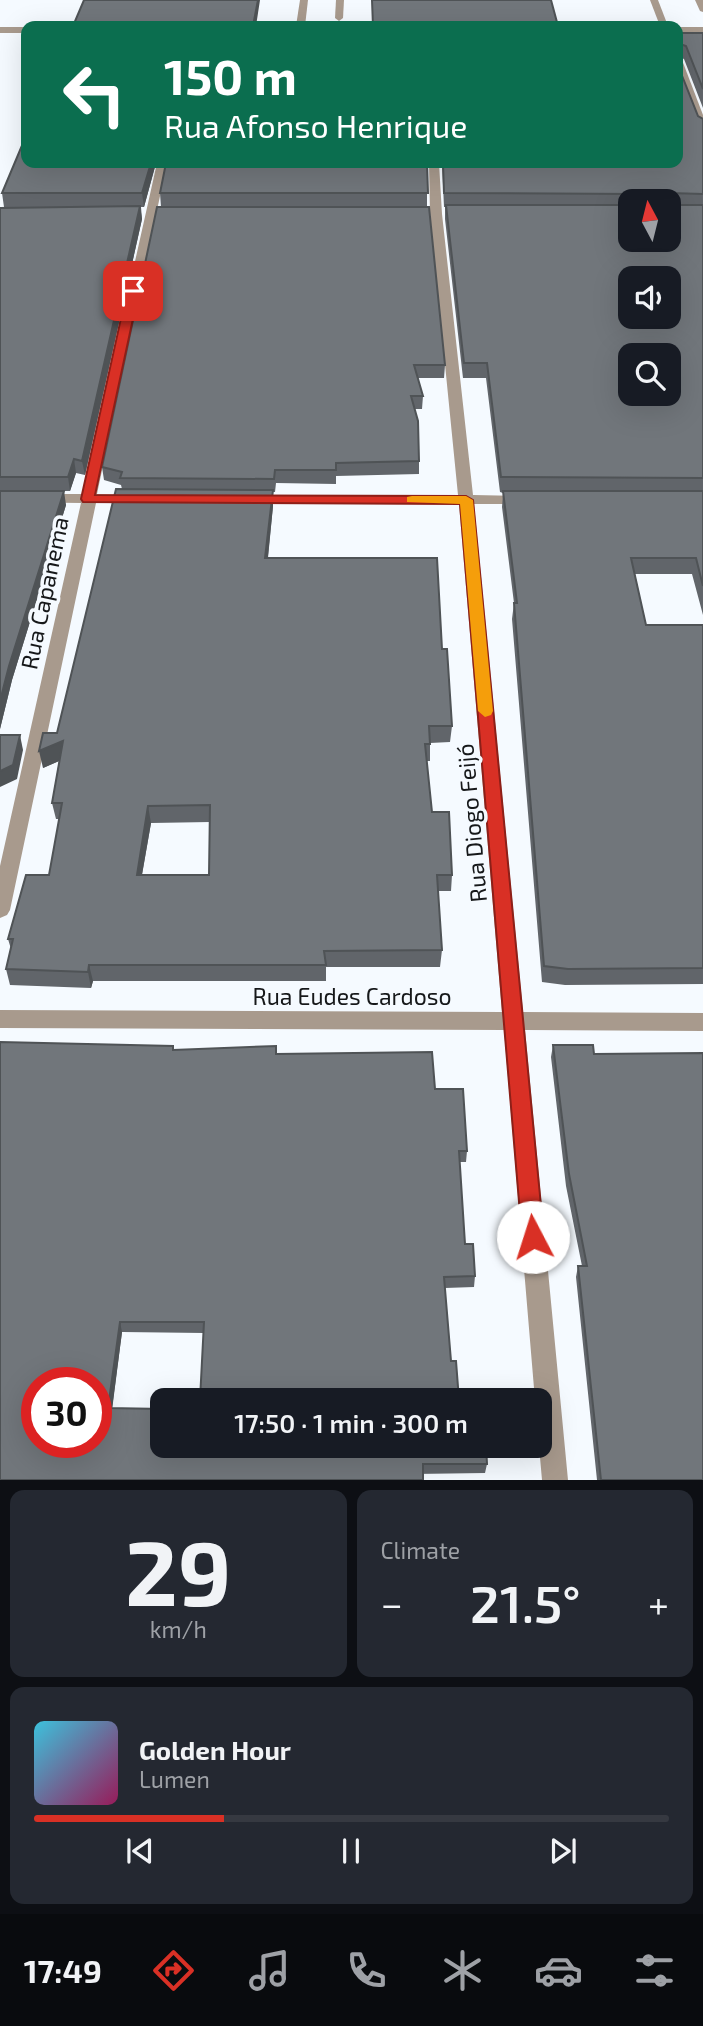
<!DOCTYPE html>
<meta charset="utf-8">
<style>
body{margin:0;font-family:"Exo 2",sans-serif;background:#242831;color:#f1f3f6;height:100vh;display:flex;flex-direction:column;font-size:26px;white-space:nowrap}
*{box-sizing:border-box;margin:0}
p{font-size:23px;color:#9ea1a6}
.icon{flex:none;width:38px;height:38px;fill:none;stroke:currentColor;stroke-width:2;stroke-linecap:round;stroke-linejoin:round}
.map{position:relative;height:1480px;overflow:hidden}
.sheet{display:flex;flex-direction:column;gap:10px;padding:10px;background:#0d0f14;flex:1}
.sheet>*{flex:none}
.guide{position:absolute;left:21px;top:21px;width:662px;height:147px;border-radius:14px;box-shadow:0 7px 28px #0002;background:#0b6e4f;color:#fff;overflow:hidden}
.needle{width:46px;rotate:353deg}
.tools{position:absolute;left:618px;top:189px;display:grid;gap:14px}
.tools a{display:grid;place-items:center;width:63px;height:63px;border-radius:14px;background:#171b24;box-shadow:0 7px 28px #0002;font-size:35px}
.speed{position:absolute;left:21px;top:1367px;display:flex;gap:14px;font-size:35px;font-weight:700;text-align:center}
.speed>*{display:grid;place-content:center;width:91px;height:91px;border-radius:50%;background:#171b24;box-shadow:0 7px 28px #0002;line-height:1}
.speed .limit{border:10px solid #d22;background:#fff;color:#111}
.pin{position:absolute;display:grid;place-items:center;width:60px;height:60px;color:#fff;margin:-30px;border-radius:14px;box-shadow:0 4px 10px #0006}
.me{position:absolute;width:77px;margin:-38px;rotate:355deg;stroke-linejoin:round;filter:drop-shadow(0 0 5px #0008)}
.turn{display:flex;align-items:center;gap:24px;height:147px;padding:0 28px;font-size:32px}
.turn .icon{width:91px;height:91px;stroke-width:2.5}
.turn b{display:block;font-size:49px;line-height:60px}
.big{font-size:52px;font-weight:600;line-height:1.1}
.sheet .card{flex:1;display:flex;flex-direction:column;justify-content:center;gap:10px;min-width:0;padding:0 24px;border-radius:14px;background:#242831}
.sheet .dial{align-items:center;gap:0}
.dial b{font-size:91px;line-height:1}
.song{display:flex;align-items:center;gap:21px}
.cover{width:84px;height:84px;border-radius:10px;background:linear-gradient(135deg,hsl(190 70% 55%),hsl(330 70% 35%))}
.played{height:7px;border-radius:4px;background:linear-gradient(90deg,#d93025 30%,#363941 30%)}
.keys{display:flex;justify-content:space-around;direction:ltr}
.heat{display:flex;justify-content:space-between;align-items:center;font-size:38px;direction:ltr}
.sheet .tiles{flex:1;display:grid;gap:10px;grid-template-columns:1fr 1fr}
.card:last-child{grid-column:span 2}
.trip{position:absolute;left:150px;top:1388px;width:402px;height:70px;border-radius:14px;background:#171b24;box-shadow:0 7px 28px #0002;font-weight:600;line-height:70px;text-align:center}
.menu{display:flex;height:112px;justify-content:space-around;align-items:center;background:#090b0e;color:#9ea1a6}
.menu .icon{width:49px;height:49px}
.menu .active{color:#d93025}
.menu b{font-size:32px;color:#f1f3f6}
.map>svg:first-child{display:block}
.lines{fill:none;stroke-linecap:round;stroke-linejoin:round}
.minor{fill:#a89a8d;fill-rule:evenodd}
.wall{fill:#61656a;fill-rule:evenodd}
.shaded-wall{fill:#4f5356}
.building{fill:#71767b;stroke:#4f5356;stroke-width:2;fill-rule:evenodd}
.route{fill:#d93025;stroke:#8d1f18;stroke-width:2}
.slow{fill:#f59e0b}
.labels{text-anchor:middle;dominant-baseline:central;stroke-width:7;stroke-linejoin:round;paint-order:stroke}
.street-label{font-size:23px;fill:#16181a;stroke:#f5faff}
</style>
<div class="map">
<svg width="703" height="1480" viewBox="0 0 703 1480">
<rect width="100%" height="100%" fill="#f5faff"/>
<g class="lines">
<g class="minor">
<path d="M300,0H308L305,26H296Z"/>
<path d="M336,0H344L343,18L339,21L335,18Z"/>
<path d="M650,0H658L668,26H660Z"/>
<path d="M695,0H703V12L700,11Z"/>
<rect x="0" y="27" width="26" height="6"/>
<rect x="677" y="27" width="26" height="6"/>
<path d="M677,57L682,60L703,115V131L698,128L677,73Z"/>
<path d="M157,163H167L97,494L136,495L143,499L136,503H96L10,910L7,915L0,918V866L81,503L0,502V494H83Z"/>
<path d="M429,163H439L442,214L473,495L525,496L532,500L525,504H474L523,1012L703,1013V1031L525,1030L568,1480H542L539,1446L541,1400H535L504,1030L0,1028V1010L502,1012L459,504L252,503L245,499L252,495H458L430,214Z"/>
</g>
</g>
<g class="wall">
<path d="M677,33H703V108L684,59L677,56Z"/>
<path d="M698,116L703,119V615L692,574H635L646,625H703V984L565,985L542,982L512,619L514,603L502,507L503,493L500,492L486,378H463L445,219V207H444L442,163H677ZM630,201H668L630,240Z"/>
<path d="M156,163L144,207H141L142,219L85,475L76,473L70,491H60L66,505L12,680L0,729V208L4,207L2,193Z"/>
<path d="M427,163V207L445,365L444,378H418L423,396L422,409H415L419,461V474L336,476V484L276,483L275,492H273V506L268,558L442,649L452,726L450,742L430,743V761H426L432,812L452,875L451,891H438L442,950L440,967H326V981H93L91,988L10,985L6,969L11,949L8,939L49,875L59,819H56L52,803L59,761L43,768L57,733L122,489L121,485L104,480L102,467L161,207L160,193ZM210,822L209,875H142L151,823Z"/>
<path d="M553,1045L594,1054L702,1053L703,1052V1480H597L576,1277L578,1266H582L566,1186L551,1057Z"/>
<path d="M174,1050L277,1054L435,1089L467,1151L466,1162H459L465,1244L475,1276L474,1287L445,1288L451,1361L459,1400L204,1333L122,1332L112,1408L487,1464L485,1473L0,1480Z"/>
</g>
<g class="shaded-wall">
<path d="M258,0H260L256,26H253Z"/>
<path d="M151,163H156L144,207L142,193Z"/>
<path d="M140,206L142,219L85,475L82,461Z"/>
<path d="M74,459L76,473L70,491L68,477Z"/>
<path d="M273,490V506L266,575L265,558Z"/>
<path d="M64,491L66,505L12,680L0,729V701L9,666Z"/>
<path d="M20,735L23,750L17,779L0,787V771Z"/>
<path d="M63,741L66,758L43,768L39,751Z"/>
<path d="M148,806L151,823L139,891L137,875Z"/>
<path d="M89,965L93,981L91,988L88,972Z"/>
<path d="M120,1322L122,1332L111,1418L108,1408Z"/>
</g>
<g class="building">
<path d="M84,0H258L253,26H73Z"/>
<path d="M372,0H551L558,26H373Z"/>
<path d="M677,33H703V89L686,46L677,43Z"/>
<path d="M677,63L698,116L703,119V194L670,193L668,201H634V194L444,193L443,163H677Z"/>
<path d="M26,136V163H151L142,193H2Z"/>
<path d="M166,163H427L428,193H160Z"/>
<path d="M668,203L670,205H703V478L501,477L487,363H464L446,205H630V240H668ZM630,278H668V317H630ZM630,355H668V394H630Z"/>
<path d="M140,206L82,461L74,459L68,477H0V208Z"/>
<path d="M157,207H429L445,365H414L423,396H411L418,421L419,461L336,463V470H275L274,479L120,478L122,472L102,467Z"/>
<path d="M116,489L273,490L265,558H437L442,649H447L452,726H429L430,744H425L432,812H449L452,875H437L442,950L324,951L326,965H89L88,972L6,969L13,939H8L26,875H49L62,803H52L63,741L39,751L43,733H57ZM210,805L209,875H137L148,806Z"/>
<path d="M0,491H64L9,666L0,701Z"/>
<path d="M503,491H703V586L696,558H631L646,625H703V968L568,969L544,966L514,603H517Z"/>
<path d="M0,735H20L13,765L0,771Z"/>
<path d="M0,1042L173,1046V1050L276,1046V1054L432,1052L435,1089H463L467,1151H459L465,1244H473L475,1276L444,1277L451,1361H456L459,1400H200L204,1322H120L108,1408L163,1409V1446H486L487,1464H423V1480H0ZM37,1382H96V1442H37Z"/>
<path d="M553,1045H593L594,1054L703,1053V1480H601L578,1266H587L569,1174Z"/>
</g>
<path class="route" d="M133,287L139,291L95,495L466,496L473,500L544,1237L541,1244L533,1247L526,1244L522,1237L460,504L83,502L81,499L127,291Z"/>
<path class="slow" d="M412,496H466L473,500L493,711L491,715L485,717L478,711L460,504L407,502V497Z"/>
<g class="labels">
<g class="street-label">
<text transform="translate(44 593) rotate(-78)">Rua Capanema</text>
<text transform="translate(471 823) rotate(-95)">Rua Diogo Feijó</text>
<text x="352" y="996">Rua Eudes Cardoso</text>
</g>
</g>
</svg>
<div class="tools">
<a><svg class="needle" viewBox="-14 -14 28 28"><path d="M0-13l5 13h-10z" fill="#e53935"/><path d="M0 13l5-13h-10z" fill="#9ea1a6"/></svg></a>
<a><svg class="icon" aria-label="sound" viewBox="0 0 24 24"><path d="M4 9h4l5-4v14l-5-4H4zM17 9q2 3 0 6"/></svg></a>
<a><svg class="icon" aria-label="search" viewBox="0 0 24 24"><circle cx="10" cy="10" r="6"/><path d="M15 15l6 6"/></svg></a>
</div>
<div class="speed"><div class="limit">30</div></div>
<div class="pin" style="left:133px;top:291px;background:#d93025"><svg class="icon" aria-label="arrive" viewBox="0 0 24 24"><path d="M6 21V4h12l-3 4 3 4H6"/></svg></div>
<svg class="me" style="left:533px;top:1237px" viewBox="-20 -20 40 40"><circle r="19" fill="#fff"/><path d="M0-13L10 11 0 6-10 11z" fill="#d93025"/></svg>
<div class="trip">17:50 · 1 min · 300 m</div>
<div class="guide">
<div class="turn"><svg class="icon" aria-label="left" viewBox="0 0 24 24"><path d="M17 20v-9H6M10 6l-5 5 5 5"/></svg><div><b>150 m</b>Rua Afonso Henrique</div></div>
</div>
</div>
<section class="sheet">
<div class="tiles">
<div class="card dial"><b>29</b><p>km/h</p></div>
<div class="card"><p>Climate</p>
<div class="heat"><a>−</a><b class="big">21.5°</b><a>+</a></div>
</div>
<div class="card">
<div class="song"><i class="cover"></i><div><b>Golden Hour</b><p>Lumen</p></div></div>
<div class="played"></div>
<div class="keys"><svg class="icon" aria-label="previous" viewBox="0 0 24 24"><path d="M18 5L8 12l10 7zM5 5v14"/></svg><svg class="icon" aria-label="pause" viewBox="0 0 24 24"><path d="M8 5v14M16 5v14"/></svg><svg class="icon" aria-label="next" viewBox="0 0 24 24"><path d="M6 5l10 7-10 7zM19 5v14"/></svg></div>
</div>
</div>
</section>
<nav class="menu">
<b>17:49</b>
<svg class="icon active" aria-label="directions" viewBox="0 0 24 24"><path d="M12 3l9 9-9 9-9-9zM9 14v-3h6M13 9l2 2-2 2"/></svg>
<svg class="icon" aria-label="music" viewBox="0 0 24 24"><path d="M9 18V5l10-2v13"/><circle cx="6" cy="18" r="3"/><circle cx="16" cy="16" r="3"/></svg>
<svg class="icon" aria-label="phone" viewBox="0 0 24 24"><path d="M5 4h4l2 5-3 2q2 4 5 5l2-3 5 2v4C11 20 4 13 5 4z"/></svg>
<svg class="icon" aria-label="climate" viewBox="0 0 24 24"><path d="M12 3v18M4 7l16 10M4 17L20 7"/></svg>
<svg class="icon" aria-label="car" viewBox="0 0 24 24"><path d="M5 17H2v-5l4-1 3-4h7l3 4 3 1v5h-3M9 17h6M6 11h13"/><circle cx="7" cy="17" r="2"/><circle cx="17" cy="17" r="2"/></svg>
<svg class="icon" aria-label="filters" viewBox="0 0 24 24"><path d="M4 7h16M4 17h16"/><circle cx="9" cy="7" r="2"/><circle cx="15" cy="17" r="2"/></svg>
</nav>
